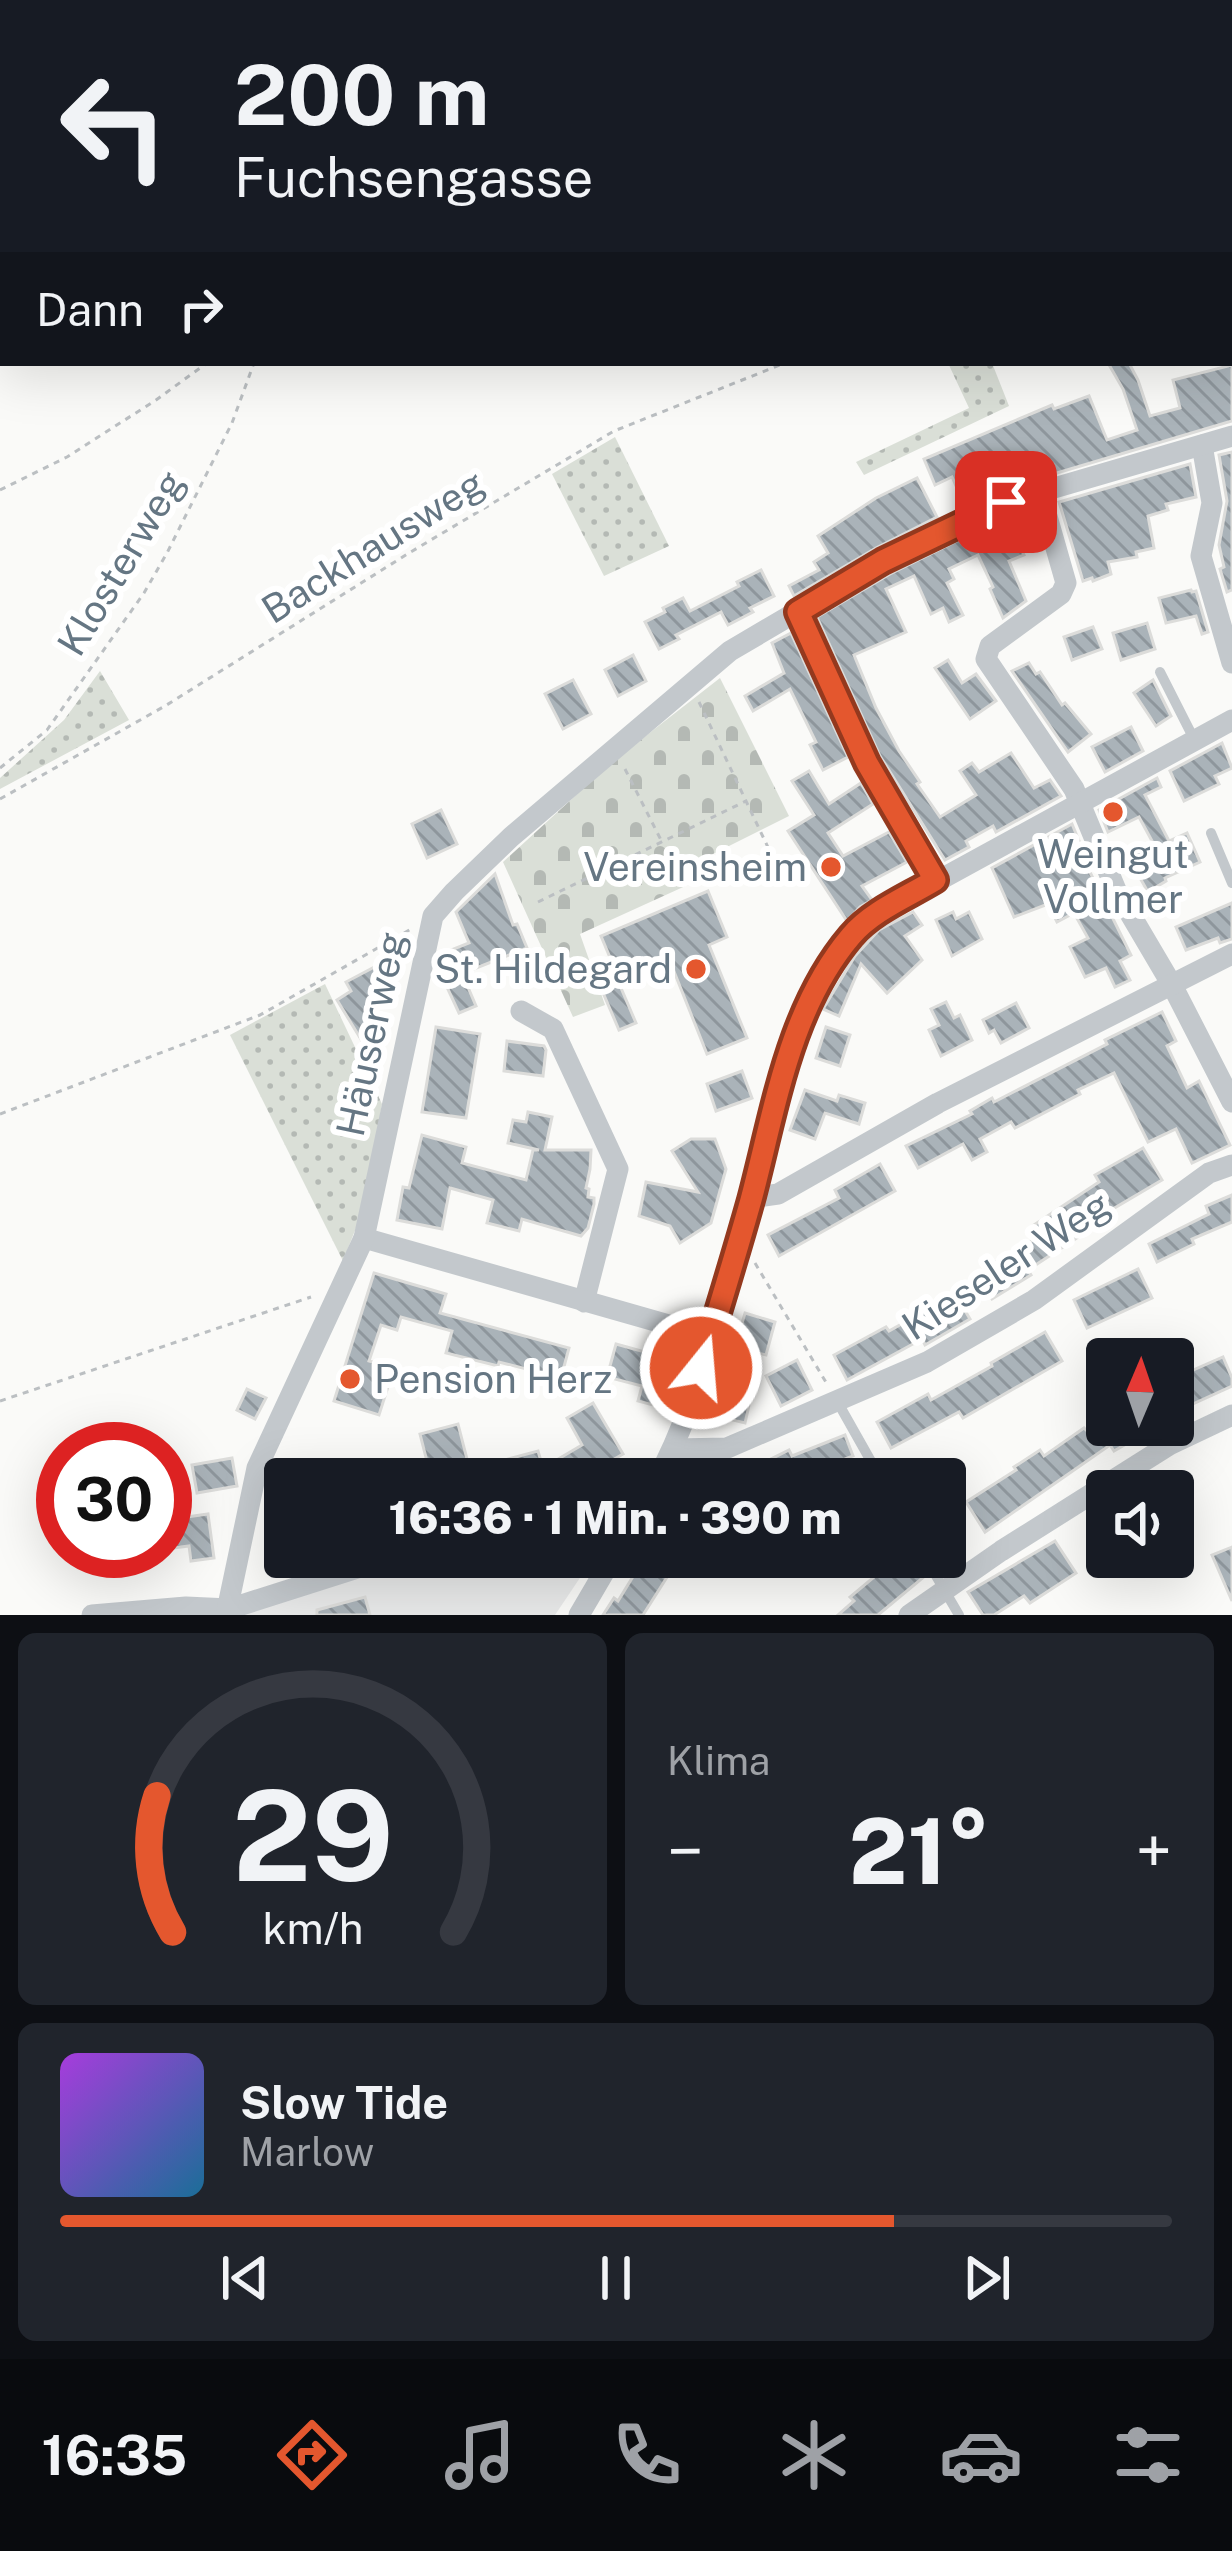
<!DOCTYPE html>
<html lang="de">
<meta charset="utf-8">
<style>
body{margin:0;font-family:"Public Sans",sans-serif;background:#20242c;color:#f1f3f6;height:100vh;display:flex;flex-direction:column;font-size:45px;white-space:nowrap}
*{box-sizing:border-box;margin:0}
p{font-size:39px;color:#9ea1a6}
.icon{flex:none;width:66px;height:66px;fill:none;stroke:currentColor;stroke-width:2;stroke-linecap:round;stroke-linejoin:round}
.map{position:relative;height:1615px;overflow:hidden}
.sheet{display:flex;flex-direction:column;gap:18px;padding:18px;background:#0d0f14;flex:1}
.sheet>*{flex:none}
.guide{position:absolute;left:0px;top:0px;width:1233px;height:366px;box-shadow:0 12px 48px #0002;background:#171b24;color:#f1f3f6;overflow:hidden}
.needle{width:78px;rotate:2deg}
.fabs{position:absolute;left:1086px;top:1338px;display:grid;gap:24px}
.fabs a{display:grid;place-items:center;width:108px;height:108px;border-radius:12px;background:#171b24;box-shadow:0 12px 48px #0002;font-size:60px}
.speed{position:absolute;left:36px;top:1422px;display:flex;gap:24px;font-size:60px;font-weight:700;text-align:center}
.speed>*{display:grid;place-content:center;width:156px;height:156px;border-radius:50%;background:#171b24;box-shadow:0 12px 48px #0002;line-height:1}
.speed .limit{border:18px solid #d22;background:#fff;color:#111}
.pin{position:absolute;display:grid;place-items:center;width:102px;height:102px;color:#fff;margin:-51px;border-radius:24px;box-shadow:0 6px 18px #0006}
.me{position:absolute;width:132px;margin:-66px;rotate:17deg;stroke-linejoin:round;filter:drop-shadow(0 0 9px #0008)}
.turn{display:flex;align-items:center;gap:42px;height:252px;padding:0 36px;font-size:54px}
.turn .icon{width:156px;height:156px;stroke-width:2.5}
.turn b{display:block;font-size:84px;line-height:102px}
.then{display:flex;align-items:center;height:114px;padding:0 36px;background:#0003;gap:24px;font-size:45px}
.big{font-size:90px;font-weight:800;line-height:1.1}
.sheet .tile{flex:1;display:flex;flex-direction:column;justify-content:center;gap:18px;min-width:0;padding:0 42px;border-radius:18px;background:#20242c}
.sheet .dial{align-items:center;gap:0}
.dial svg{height:312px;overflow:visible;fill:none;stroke:#363941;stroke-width:7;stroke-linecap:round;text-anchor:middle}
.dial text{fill:#f1f3f6;stroke:none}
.song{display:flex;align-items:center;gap:36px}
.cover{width:144px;height:144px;border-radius:18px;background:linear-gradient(135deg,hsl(280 70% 55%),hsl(200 70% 35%))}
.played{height:12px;border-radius:6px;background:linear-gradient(90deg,#e4572e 75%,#363941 75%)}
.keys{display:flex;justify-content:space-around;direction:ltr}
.heat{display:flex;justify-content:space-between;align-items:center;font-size:66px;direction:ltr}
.sheet .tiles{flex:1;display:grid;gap:18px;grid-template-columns:1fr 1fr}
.tile:last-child{grid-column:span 2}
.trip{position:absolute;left:264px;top:1458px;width:702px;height:120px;border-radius:12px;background:#171b24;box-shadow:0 12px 48px #0002;font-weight:800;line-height:120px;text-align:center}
.dock{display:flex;height:192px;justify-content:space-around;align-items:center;background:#090b0e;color:#9ea1a6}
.dock .icon{width:84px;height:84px}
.dock .active{color:#e4572e}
.dock b{font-size:54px;color:#f1f3f6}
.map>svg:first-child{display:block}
.built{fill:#e8e9e9}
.grass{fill:url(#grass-dots)}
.cemetery{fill:url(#cemetery-stones)}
.building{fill:url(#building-back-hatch);stroke:#dcdcda;stroke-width:3}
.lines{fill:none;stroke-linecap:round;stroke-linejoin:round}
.path{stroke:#bbbfc2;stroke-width:3;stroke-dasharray:6 6;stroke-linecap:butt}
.lane{stroke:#c3c8cc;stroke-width:10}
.street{stroke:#c3c8cc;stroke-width:21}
.route-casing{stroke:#94391e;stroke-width:30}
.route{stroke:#e4572e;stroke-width:21}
.poi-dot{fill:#e4572e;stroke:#fff;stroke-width:4.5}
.labels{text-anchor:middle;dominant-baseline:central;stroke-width:12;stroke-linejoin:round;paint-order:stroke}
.street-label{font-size:39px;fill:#657683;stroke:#fff}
.poi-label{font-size:39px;fill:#657683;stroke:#fff;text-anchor:end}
</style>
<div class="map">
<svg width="1232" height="1615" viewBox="0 0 1232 1615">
<defs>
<pattern id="grass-dots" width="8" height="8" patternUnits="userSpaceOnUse" patternTransform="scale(3)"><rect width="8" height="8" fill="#dadfd7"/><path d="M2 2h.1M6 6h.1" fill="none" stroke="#b4b9b4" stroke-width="1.8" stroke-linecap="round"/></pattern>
<pattern id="cemetery-stones" width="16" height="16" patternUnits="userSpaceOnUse" patternTransform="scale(3)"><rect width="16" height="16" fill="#dadfd7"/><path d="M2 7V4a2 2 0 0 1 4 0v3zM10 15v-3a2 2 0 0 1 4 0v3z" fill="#b4b9b4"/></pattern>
<pattern id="building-back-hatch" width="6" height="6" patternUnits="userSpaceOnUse" patternTransform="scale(3)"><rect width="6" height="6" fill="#aab3b9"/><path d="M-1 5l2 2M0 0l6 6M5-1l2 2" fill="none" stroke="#8e969c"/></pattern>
</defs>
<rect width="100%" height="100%" fill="#fafaf8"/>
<path class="built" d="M427,1557H594L555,1615H237L390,1566Z"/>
<g class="grass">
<path d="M948,363H992L1009,406L864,475L856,462L969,408Z"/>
<path d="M615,437L669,546L604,576L552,474Z"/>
<path d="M100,671L129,720L0,789V778L64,720Z"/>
<path d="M325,984L382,1104L365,1205L343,1261L230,1035Z"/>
</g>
<path class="cemetery" d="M720,678L789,816L697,862L703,878L580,934L605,1005L573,1017L503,862L611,763Z"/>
<g class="building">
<path d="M1108,363H1129L1138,380L1150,416L1180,408L1173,380L1232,365V421L993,492L987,475L957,488L952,477L935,485L924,459L1052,405L1054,409L1089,396L1107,440L1137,430L1123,389Z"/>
<path d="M1232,452V590L1227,592L1220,569L1224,567L1219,545L1227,501L1219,455Z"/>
<path d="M1190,464L1196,497L1166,504L1168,510L1148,516L1154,548L1136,552L1137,557L1108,562L1111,574L1093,581L1092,578L1083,581L1059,502Z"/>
<path d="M917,478L937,517L876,548L794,596L789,586L819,570L814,562L828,553L818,536L876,498Z"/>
<path d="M1022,513L1007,520L1024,555L1009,561L1026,601L1003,618L990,589L993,587L978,555L949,569L954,579L947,583L963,615L949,622L943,608L931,614L914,576L886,589L906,632L854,655L876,708L899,751L920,782L917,784L940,817L976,795L960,771L972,763L979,772L1011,753L1034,788L1050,780L1061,796L996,832L993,826L966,841L969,847L945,860L880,756L817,617L890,574L969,535Z"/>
<path d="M761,570L774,596L750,608L753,612L728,625L721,612L676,635L679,639L659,649L645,622L665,612L663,608L683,598L690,611L739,586L737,582Z"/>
<path d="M1191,590L1192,592L1196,591L1208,632L1202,634L1196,616L1166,623L1159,598Z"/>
<path d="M1147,623L1155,649L1121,660L1113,633Z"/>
<path d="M1093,627L1102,649L1072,660L1064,637Z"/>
<path d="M791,633L848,757L823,770L810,745L816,742L790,689L753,711L745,696L784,673L772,643Z"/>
<path d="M633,655L646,681L618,696L605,670Z"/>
<path d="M948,660L962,683L976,674L996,701L970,719L935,668Z"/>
<path d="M1029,663L1036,674L1040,672L1062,705L1065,703L1091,734L1068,752L1012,671Z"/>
<path d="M573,680L591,714L563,729L545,694Z"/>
<path d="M1153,680L1171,716L1156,726L1134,693Z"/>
<path d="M1131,727L1143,751L1105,772L1092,747Z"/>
<path d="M1222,743L1232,768L1215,776L1219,784L1184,801L1170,771Z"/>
<path d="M809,771L829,804L861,783L873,804L828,833L843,856L889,832L907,862L862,886L872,900L860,907L847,921L788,831L814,815L792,781Z"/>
<path d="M1157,778L1161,787L1145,795L1169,841L1187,833L1200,862L1165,878L1166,881L1148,892L1127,855L1152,841L1139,817L1108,832L1099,810Z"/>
<path d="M441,810L457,844L427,858L412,824Z"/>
<path d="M1072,824L1082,848L1079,850L1131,955L1120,961L1130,980L1115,987L1106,968L1085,977L1070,947L1088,938L1074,913L1057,922L1048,904L1014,917L992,868Z"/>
<path d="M495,874L513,925L517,924L527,948L461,974L451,950L469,943L456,912Z"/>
<path d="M708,891L727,937L709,945L747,1038L707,1054L669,959L619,979L601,936Z"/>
<path d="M1232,903V939L1220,943L1218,938L1186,950L1176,927Z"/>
<path d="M913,912L922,925L905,936L922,960L887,993L861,964L839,1016L823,1009L855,956L879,930Z"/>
<path d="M953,912L956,919L969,912L982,939L952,956L936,920Z"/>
<path d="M382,963L397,990L372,1004L386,1027L362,1041L337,1000L351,991L346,982Z"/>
<path d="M464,978L476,1006L459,1013L446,985Z"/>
<path d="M618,981L636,1023L619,1030L601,988Z"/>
<path d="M946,1002L954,1018L960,1015L972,1040L941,1056L929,1030L939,1025L931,1009Z"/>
<path d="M1016,1003L1029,1028L1001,1043L994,1030L989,1033L983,1020Z"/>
<path d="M1162,1012L1176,1041L1167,1046L1187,1088L1199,1081L1230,1145L1192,1163L1176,1129L1148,1142L1114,1073L1078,1090L1080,1094L1015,1128L1011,1122L980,1139L987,1152L972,1160L963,1144L918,1168L906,1146L972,1114L970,1111L992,1098L994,1102L1107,1044L1105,1040Z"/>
<path d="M436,1027L480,1034L466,1118L422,1112Z"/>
<path d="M826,1027L850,1035L840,1066L816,1058Z"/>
<path d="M507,1041L544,1046L546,1050L543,1076L504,1071Z"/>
<path d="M742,1071L752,1098L716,1111L707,1084Z"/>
<path d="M805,1090L837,1101L839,1095L865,1103L859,1124L825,1113L815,1139L790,1130Z"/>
<path d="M528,1112L552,1117L545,1150H591L590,1169L586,1188L589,1189L588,1197L594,1198V1204L588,1228L581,1236L522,1219L519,1231L487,1223L493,1200L450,1188L442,1229L397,1220L403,1187L409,1188L422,1135L466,1147L462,1163L526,1180L533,1150H539L508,1143L513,1120L526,1122Z"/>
<path d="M691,1139H715L726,1169L711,1223L680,1243L670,1226L639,1216L646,1182L698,1192L672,1151Z"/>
<path d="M1143,1148L1162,1180L1101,1216L1104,1220L1028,1270L1031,1275L992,1299L977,1273L1038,1237L1031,1227L1099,1182L1095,1175Z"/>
<path d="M880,1164L895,1191L779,1256L768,1235L839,1198L835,1190Z"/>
<path d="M1232,1195V1222L1192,1239L1194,1244L1157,1262L1149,1244L1209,1214L1206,1206Z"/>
<path d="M1138,1269L1152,1298L1087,1328L1074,1300Z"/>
<path d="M374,1273L446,1294L440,1313L569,1348L561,1378L499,1362L498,1366L446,1353L452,1331L401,1317L397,1330L381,1325L369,1361L394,1368L379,1415L334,1401Z"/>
<path d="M955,1294L970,1319L925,1345L922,1339L847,1380L834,1355L886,1327L889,1331Z"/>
<path d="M745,1313L775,1322L766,1355L735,1347Z"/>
<path d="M1045,1332L1062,1361L963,1418L959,1412L891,1448L877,1422L928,1394L931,1400L992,1366L991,1363Z"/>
<path d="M616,1344L681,1362L668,1409L638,1401L642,1386L607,1377Z"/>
<path d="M1223,1357L1232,1378V1386L1173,1413V1379Z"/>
<path d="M797,1360L812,1390L781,1406L766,1376Z"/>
<path d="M724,1385L752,1392L745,1423L716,1416Z"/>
<path d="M247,1389L266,1398L255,1419L237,1410Z"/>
<path d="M593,1403L623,1454L580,1479H493L489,1464L538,1451L543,1468L582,1445L567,1418Z"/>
<path d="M1107,1418V1425H1159L1114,1451L1110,1445L985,1532L966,1502L1016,1470L1014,1467L1040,1450L1044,1456L1084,1428L1086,1430Z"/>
<path d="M458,1424L469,1467L431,1477L420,1434Z"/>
<path d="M845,1435L853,1456L793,1479H731L789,1450L792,1456Z"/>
<path d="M232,1458L237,1486L197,1493L192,1465Z"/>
<path d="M208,1514L214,1558L191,1561L189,1546L165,1549V1520Z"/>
<path d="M1055,1541L1076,1573L1030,1603L1024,1596L994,1615H983L968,1592Z"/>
<path d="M1232,1547V1601L1212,1555Z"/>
<path d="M645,1557H673L664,1572L669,1574L643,1615H603L614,1598L618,1601Z"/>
<path d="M898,1557H914L925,1576L878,1615H838L854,1601L850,1597Z"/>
<path d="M365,1597L370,1615H317V1610Z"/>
</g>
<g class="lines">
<g class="path">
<path d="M357,3L363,0"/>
<path d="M384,3L385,0"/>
<path d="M938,3L948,0"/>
<path d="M0,96H3"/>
<path d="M1230,151H1232"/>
<path d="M0,182L3,179"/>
<path d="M0,490L67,457L156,400L207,363"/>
<path d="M699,702L774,860"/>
<path d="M0,768L47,730L144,593L167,553L232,423L254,363"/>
<path d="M625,769L661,840"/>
<path d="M0,799L165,706L409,553L614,431L785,363"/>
<path d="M538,902L746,801"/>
<path d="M0,1114L260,1015L411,929"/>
<path d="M755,1263L827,1384"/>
<path d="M0,1401L311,1297"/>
</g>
<g class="lane">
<path d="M1160,672L1194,739"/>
<path d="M1211,833L1232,883"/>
<path d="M837,1401L881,1479"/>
<path d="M925,1557L959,1615"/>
</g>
<g class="street">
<path d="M1202,445L1212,503L1201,556L1232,663"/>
<path d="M1040,492L1066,583L1061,594L990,646L986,659L1074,789L1116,890L1172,985L1232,1102"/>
<path d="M798,612L867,763L935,881"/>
<path d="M521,1011L553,1029L618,1169L584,1302"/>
<path d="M751,1198L778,1194L938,1103L1232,954"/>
<path d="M364,1238L711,1337"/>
<path d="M674,1449L727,1448L927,1362L1034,1300L1209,1173L1232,1165"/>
<path d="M657,1479C684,1430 699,1378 715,1324C727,1283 739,1242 750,1201C776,1104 791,988 870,918L1232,720"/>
<path d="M92,1615L186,1607L229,1609L392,1557"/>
<path d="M226,1615L257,1468L364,1238L433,916L454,892L511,837L730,651L883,561L963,521L1006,502L1232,436"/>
<path d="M579,1615L613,1557"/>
<path d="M909,1615L1001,1551L1169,1445L1232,1415"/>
</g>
</g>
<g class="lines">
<defs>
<path id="route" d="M701,1368C718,1312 735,1257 751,1200C775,1110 789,1009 851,936C872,911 907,897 935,880L867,763L798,612L883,561L1006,502"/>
</defs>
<use href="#route" class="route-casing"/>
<use href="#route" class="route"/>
</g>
<g class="poi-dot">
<circle cx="1113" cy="812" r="12"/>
<circle cx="831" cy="867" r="12"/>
<circle cx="696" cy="969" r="12"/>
<circle cx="350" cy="1379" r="12"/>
</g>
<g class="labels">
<g class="street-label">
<text transform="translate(373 546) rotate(-32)">Backhausweg</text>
<text transform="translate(121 563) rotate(-59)">Klosterweg</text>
<text transform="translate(371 1034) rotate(-78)">Häuserweg</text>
<text transform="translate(1006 1265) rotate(-33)">Kieseler Weg</text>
</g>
<g class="poi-label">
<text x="1113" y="854" text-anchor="middle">Weingut<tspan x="1113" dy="45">Vollmer</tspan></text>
<text x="807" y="867">Vereinsheim</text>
<text x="672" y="969">St. Hildegard</text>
<text x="374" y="1379" text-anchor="start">Pension Herz</text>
</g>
</g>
</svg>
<div class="fabs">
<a><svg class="needle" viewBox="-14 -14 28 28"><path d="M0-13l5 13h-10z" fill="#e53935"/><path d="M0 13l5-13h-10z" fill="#9ea1a6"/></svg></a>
<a><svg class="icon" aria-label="sound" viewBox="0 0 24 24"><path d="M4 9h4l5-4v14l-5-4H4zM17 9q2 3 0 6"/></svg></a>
</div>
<div class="speed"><div class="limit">30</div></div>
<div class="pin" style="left:1006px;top:502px;background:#d93025"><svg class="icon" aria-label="arrive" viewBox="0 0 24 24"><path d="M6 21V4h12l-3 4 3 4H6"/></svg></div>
<svg class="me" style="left:701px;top:1368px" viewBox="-20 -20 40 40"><circle r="17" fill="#e4572e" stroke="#fff" stroke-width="3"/><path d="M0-11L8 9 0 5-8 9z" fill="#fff"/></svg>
<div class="trip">16:36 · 1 Min. · 390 m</div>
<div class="guide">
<div class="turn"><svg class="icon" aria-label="left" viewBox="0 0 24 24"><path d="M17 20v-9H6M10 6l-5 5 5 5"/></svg><div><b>200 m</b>Fuchsengasse</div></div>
<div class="then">Dann<svg class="icon" aria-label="right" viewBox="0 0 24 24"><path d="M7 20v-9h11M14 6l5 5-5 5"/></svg></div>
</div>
</div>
<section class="sheet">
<div class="tiles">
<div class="tile dial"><svg viewBox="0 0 100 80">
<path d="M14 69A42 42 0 1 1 86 69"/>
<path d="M14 69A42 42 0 0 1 10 34" stroke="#e4572e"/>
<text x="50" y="56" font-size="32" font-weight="700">29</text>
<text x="50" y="72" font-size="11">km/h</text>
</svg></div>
<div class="tile"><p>Klima</p>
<div class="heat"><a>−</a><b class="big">21°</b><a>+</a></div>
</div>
<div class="tile">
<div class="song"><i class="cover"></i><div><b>Slow Tide</b><p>Marlow</p></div></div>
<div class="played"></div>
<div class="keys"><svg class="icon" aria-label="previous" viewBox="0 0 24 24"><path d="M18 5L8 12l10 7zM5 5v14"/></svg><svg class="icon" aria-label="pause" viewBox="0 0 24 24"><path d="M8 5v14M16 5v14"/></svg><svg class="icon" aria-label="next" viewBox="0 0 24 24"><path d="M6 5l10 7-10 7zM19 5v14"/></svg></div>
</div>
</div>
</section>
<nav class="dock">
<b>16:35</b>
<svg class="icon active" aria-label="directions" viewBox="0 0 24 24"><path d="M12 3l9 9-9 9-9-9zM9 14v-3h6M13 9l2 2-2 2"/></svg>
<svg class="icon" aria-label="music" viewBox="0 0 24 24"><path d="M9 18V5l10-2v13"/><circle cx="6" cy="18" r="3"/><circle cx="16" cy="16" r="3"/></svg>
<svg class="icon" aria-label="phone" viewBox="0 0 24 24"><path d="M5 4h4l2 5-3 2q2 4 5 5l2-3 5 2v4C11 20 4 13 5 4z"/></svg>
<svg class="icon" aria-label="climate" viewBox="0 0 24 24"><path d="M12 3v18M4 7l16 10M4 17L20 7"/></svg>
<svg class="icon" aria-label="car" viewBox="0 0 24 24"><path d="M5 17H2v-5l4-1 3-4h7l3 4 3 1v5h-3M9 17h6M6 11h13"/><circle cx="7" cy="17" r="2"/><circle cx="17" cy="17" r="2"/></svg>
<svg class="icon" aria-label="filters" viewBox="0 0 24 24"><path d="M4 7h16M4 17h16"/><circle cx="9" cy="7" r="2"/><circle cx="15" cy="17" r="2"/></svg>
</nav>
